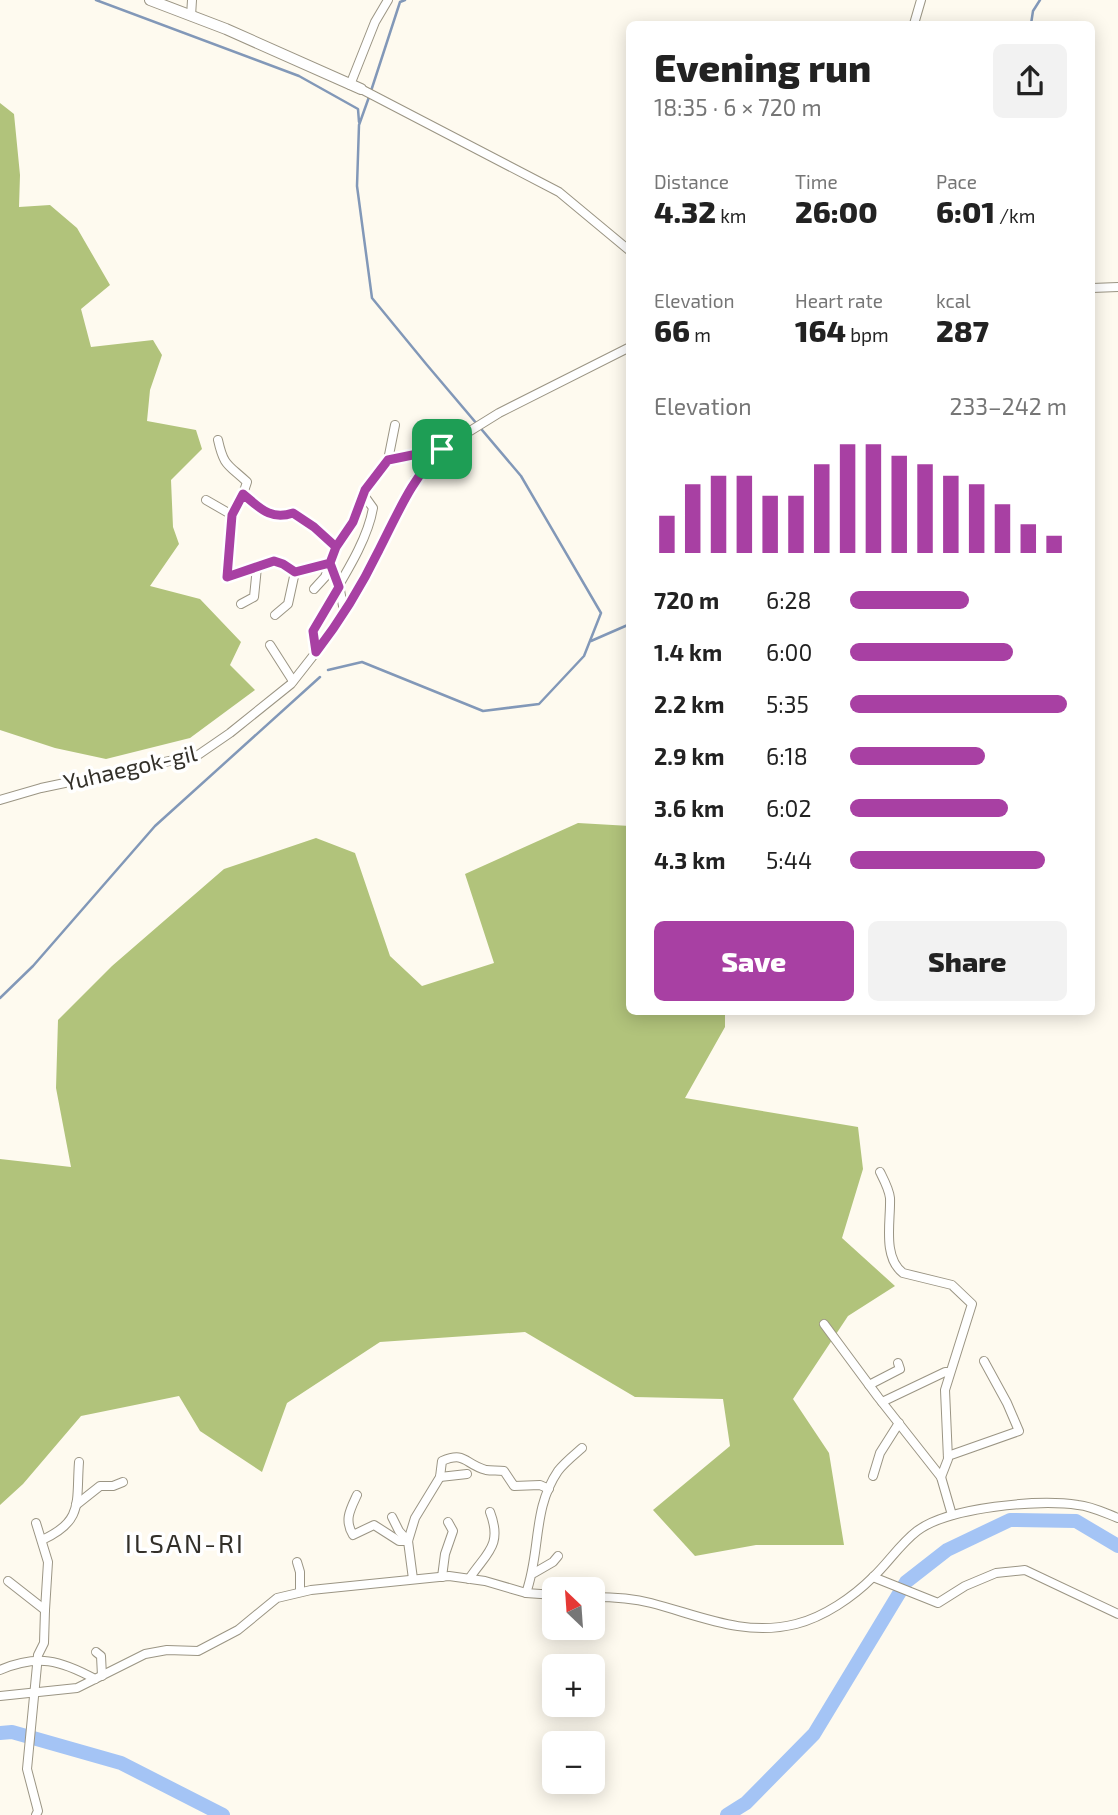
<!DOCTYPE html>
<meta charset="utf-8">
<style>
body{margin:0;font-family:"Exo 2",sans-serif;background:#f2f2f2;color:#222;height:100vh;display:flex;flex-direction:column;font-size:26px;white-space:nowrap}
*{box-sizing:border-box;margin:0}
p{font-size:23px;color:#767676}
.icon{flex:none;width:38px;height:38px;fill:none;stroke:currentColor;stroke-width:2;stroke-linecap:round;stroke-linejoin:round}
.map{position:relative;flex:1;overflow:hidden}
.sheet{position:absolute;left:626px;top:21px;width:469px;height:994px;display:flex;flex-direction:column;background:#fff;border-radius:10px;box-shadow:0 4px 18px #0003}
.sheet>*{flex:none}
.needle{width:46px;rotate:335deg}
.controls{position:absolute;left:542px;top:1577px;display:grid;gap:14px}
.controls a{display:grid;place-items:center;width:63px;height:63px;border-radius:10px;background:#fff;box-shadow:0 4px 18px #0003;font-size:35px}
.pin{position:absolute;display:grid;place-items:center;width:60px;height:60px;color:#fff;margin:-30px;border-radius:14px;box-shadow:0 4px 10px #0006}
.round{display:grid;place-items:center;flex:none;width:74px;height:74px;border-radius:10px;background:#f2f2f2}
.summary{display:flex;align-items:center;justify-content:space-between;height:119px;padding:0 28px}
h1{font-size:38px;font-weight:800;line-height:52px}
.figures{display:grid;grid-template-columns:repeat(3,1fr);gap:10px;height:119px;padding:7px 28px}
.figures div{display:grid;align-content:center}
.figures b{font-size:30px;font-weight:800}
.figures small{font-size:19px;font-weight:400}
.figures p{font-size:19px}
.chart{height:196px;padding:14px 28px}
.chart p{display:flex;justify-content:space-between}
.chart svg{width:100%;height:126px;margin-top:7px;stroke:#a840a3;stroke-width:6}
.cta{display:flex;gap:14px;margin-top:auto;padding:14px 28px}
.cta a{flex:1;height:80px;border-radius:10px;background:#a840a3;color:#fff;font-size:28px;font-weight:800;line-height:80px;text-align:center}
.cta a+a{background:#f2f2f2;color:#222}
ul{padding:0 28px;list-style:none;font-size:23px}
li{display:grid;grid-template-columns:112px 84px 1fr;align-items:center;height:52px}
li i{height:18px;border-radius:9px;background:#a840a3}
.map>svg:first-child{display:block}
</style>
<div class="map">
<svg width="1118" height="1815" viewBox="0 0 1118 1815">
<rect width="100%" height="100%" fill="#fefaef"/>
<g fill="#b1c37b">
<path d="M0 103 14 114 20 175 19 207 50 205 77 228 110 285 81 309 91 347 153 340 162 355 150 390 147 421 196 430 202 449 171 480 173 527 179 544 150 586 200 599 241 642 230 665 255 690 190 738 106 759 55 748 0 730Z"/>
<path d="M578 823 630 826V1012H725V1027L685 1098 858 1127 863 1169 842 1238 895 1286 848 1316 793 1399 829 1453 844 1545H756L695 1556 653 1510 730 1446 723 1399 635 1397 525 1332 380 1342 287 1403 262 1472 200 1431 179 1396 81 1416 23 1484 0 1505V1159L71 1167 56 1088 58 1020 112 966 224 869 316 838 355 853 390 956 422 986 494 963 465 874Z"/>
</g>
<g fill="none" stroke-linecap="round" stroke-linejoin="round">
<g stroke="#8298b8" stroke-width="2.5">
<path d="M96 0 299 76 358 109 359 122"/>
<path d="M1031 24 1033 11 1040 0"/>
<path d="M371 91 400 2 405 0"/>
<path d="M591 641 630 624"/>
<path d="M328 670 362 662 483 711 539 704 584 656 601 613 521 476 427 365 372 298 357 186 359 125 369 97"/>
<path d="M0 998 33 966 155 826 320 677"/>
</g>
<g stroke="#a4c4f5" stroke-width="14">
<path d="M0 1733 12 1732 121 1763 223 1815"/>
<path d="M727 1815 746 1803 814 1734 906 1582 947 1550 1010 1520 1076 1521 1118 1546"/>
</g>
<g stroke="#9b9584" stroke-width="10">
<g id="minor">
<path d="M191 16 192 0"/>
<path d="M914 24 921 0"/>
<path d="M350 85 375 22 388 0"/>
<path d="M361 89 559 192 630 251"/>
<path d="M1092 288 1118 287"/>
<path d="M218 440C224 467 228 464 247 482L243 494C259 507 270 521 293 513L314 527 336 547"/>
<path d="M388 460 395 425"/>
<path d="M243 494 232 515 227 577 257 567"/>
<path d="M206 500 232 515"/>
<path d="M314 589 325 577 330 563"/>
<path d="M241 604 254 597 257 567C276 561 279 560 295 572"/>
<path d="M344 611 338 580 330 563 336 547 353 522 365 490 388 460 441 449"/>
<path d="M275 615 288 604 295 572 330 563"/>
<path d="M270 645 293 681"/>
<path d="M316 652 313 631C331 594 366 549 373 508L363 494"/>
<path d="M0 800 41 788 198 755 230 733 291 684 331 633 378 552 415 479 441 449 499 413 630 347"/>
<path d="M880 1172C884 1180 889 1189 890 1198 891 1220 882 1257 903 1273L952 1285 972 1304 945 1390 948 1459 941 1477"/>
<path d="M824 1324 878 1397 941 1477 952 1515"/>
<path d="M869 1385 900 1369 898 1363"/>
<path d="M882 1402 945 1372H950"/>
<path d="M948 1456 1019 1431 1007 1403 984 1361"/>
<path d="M873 1476 880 1453 899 1423"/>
<path d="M440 1477 467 1474"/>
<path d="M357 1495C350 1510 344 1520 353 1535L374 1525 399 1541H408"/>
<path d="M76 1505 100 1486H113L123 1482"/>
<path d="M392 1517 399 1531 408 1541"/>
<path d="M36 1523 48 1562 45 1610"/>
<path d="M42 1540C84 1521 76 1502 79 1462"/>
<path d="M297 1562 300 1572V1592"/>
<path d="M534 1573 553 1562 558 1556"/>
<path d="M442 1577 445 1554 453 1531 448 1522"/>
<path d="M873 1577 938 1603 965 1586 996 1573 1025 1570 1118 1614"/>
<path d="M413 1579 408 1541 415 1518 440 1477 442 1461C466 1451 464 1464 486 1470 492 1471 498 1470 504 1471L514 1486 540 1485 549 1489"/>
<path d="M469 1579C486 1553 503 1546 490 1512"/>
<path d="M8 1581 45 1610 44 1643 38 1655 27 1769 38 1811 36 1815"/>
<path d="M526 1593C541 1552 532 1509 558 1471 564 1463 574 1455 582 1448"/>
<path d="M593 1597C613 1597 632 1598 651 1603 701 1616 744 1637 796 1624 824 1617 853 1597 873 1577 888 1563 900 1544 917 1531 949 1507 1039 1499 1078 1505 1091 1506 1105 1513 1118 1518"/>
<path d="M96 1652 101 1656 102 1676"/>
<path d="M0 1670C38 1654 60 1660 95 1679"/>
<path d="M0 1696 77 1688 145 1654 167 1650 198 1651 238 1630 277 1598 311 1590 449 1576 485 1581 526 1593 555 1595"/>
</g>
</g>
<g stroke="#9b9584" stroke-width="12">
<path id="tertiary" d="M150 0 226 29 361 89"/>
</g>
<use href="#minor" stroke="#fff" stroke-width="8"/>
<use href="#tertiary" stroke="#fff" stroke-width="10"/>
</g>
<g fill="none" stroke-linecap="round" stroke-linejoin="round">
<g stroke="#fff" stroke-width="14">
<path id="route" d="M442 449 388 460 365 490 353 522 336 547 330 563 295 572 283 564 274 561 227 577 232 515 243 494C259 507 270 521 293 513L314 527 336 547 330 563 339 587 313 631 316 652C340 621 362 585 379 550 398 513 412 478 442 449"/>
</g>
<use href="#route" stroke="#a840a3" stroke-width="9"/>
</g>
<g text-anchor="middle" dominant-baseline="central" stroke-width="7" stroke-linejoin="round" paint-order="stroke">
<g font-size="23" fill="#333029" stroke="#fff">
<text transform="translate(130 767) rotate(-13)">Yuhaegok-gil</text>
</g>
<g font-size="26" letter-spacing="2" fill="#333029" stroke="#fff">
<text x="185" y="1542">ILSAN-RI</text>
</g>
</g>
</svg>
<div class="controls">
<a><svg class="needle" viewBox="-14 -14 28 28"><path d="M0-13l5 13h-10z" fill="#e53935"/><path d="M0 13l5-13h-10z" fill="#767676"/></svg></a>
<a>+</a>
<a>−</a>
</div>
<div class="pin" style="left:442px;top:449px;background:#1e9e55"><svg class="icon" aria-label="arrive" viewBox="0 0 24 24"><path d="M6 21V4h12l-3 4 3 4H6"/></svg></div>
<section class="sheet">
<div class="summary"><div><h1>Evening run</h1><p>18:35 · 6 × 720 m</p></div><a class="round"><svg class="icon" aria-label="share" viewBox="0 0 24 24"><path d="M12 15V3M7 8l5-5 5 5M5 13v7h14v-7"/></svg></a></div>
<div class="figures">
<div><p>Distance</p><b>4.32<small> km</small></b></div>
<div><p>Time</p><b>26:00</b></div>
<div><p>Pace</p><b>6:01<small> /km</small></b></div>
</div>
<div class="figures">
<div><p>Elevation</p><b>66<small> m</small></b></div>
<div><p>Heart rate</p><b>164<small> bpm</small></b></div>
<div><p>kcal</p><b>287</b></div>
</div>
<div class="chart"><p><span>Elevation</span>233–242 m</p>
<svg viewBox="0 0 160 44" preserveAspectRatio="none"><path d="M5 44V31M15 44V20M25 44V17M35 44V17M45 44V24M55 44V24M65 44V13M75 44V6M85 44V6M95 44V10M105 44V13M115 44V17M125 44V20M135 44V27M145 44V34M155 44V38"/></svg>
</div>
<ul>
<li><b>720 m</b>6:28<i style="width:55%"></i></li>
<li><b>1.4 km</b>6:00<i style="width:75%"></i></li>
<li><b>2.2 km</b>5:35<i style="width:100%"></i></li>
<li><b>2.9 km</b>6:18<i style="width:62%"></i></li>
<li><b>3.6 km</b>6:02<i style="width:73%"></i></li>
<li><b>4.3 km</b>5:44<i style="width:90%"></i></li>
</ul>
<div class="cta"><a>Save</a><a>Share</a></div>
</section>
</div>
